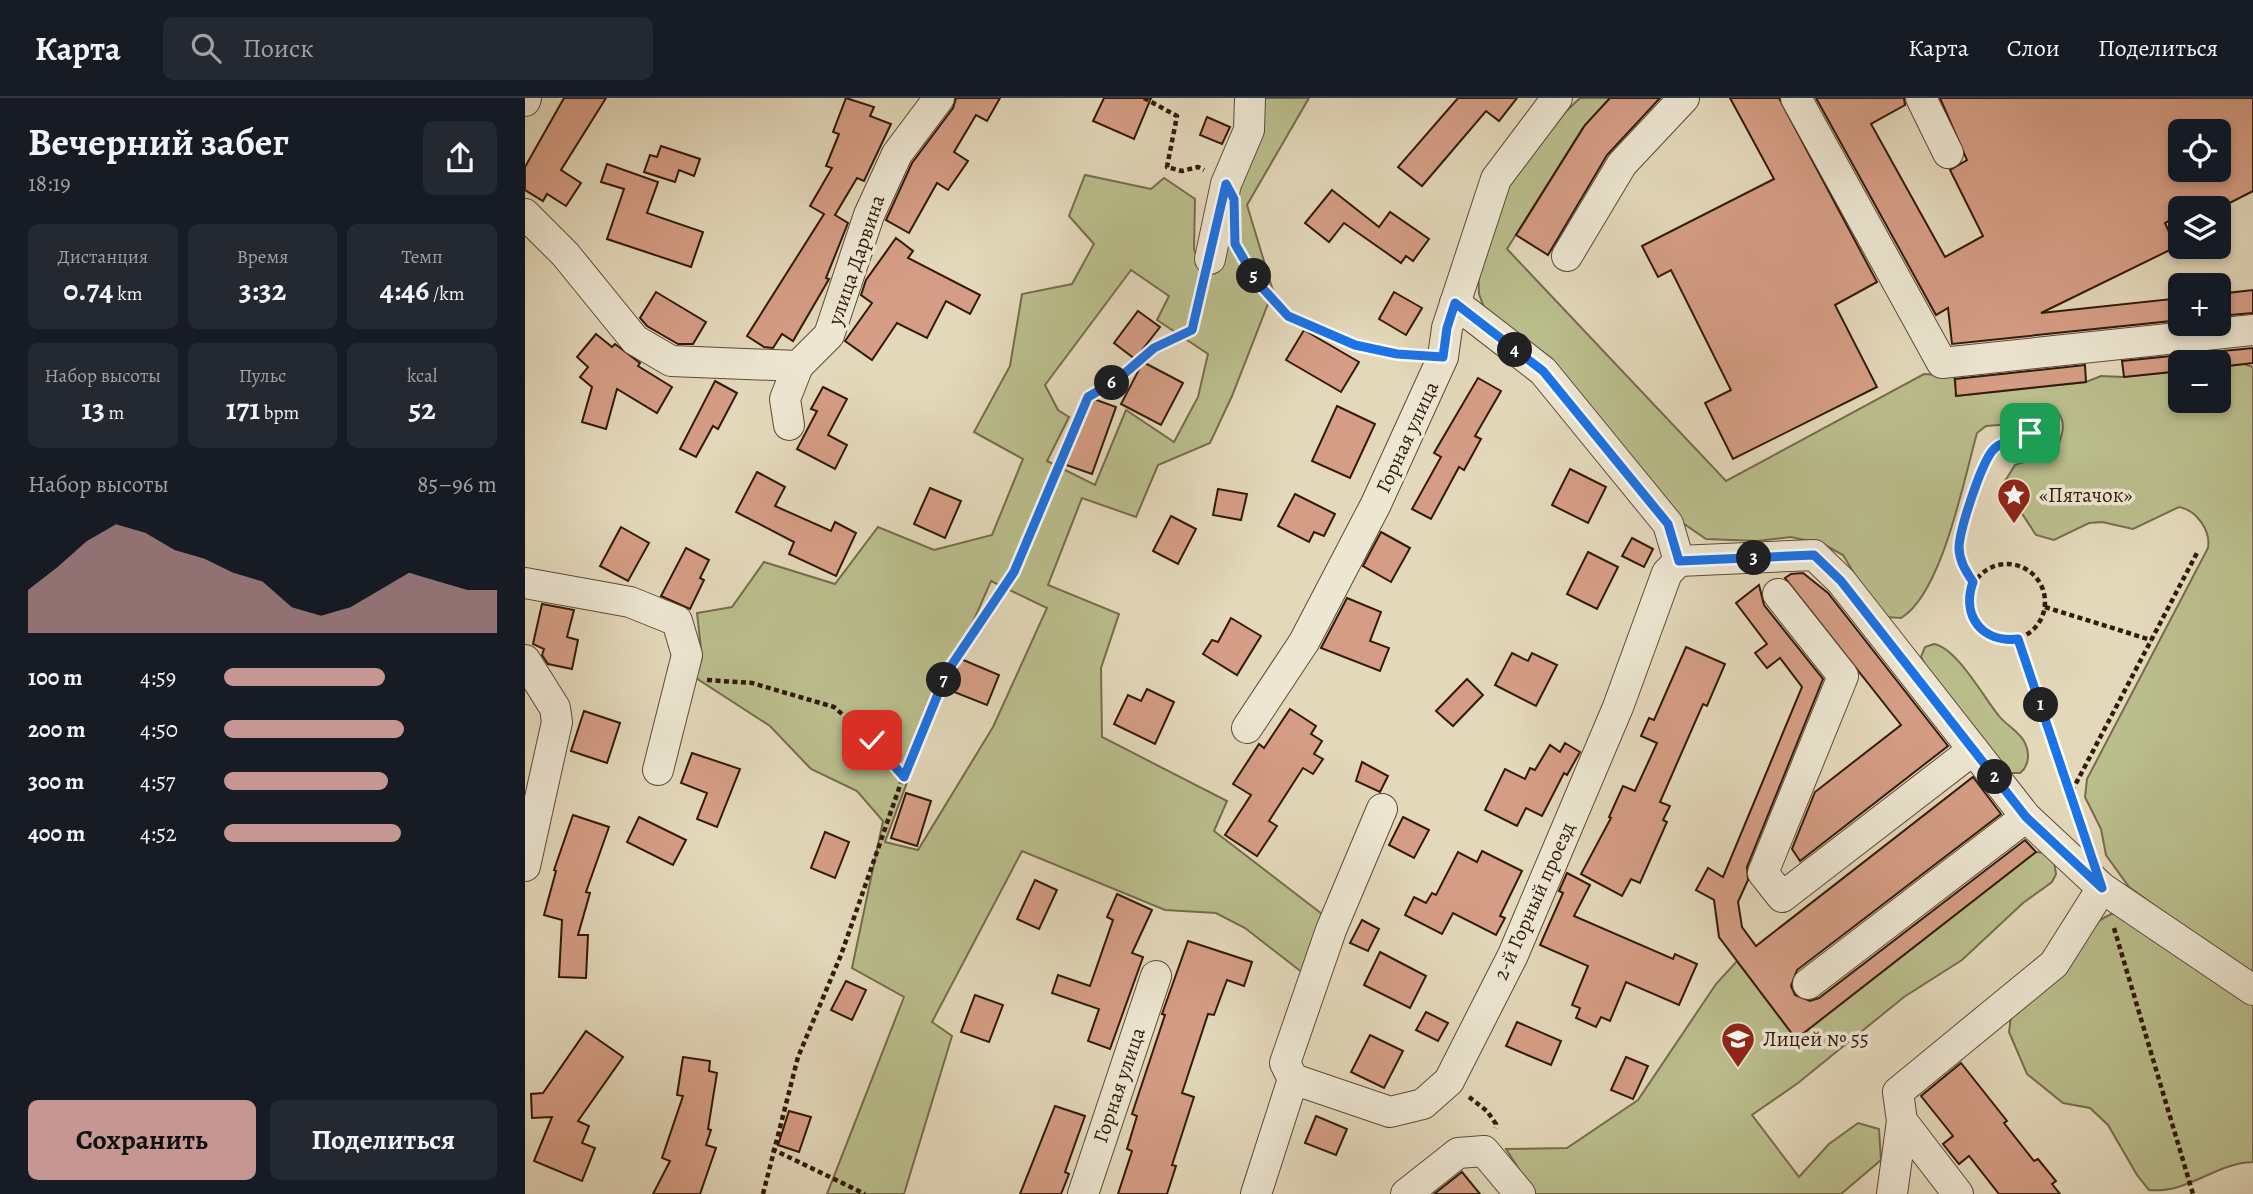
<!DOCTYPE html>
<html lang="ru">
<meta charset="utf-8">
<style>
body{margin:0;font-family:Alegreya,serif;background:#242831;color:#f1f3f6;height:100vh;display:flex;flex-direction:column;font-size:26px;white-space:nowrap}
*{box-sizing:border-box;margin:0}
p{font-size:23px;color:#9ea1a6}
.icon{flex:none;width:38px;height:38px;fill:none;stroke:currentColor;stroke-width:2;stroke-linecap:round;stroke-linejoin:round}
.map{position:relative;flex:1;overflow:hidden}
.drawer{display:flex;flex-direction:column;background:#171b24;width:525px}
.drawer>*{flex:none}
.buttons{position:absolute;left:1643px;top:21px;display:grid;gap:14px}
.buttons a{display:grid;place-items:center;width:63px;height:63px;border-radius:10px;background:#171b24;box-shadow:0 4px 10px #0003;font-size:35px}
.pin{position:absolute;display:grid;place-items:center;width:60px;height:60px;color:#fff;margin:-30px;border-radius:14px;box-shadow:0 4px 10px #0006}
.km{position:absolute;width:35px;height:35px;margin:-18px;border-radius:50%;background:#222;color:#fff;font-size:19px;line-height:35px;text-align:center}
.round{display:grid;place-items:center;flex:none;width:74px;height:74px;border-radius:10px;background:#242831}
.overview{display:flex;align-items:center;justify-content:space-between;height:119px;padding:0 28px}
h1{font-size:38px;font-weight:700;line-height:52px}
.figures{display:grid;grid-template-columns:repeat(3,1fr);gap:10px;height:119px;padding:7px 28px}
.figures div{display:grid;align-content:center;border-radius:10px;background:#242831;text-align:center}
.figures b{font-size:30px;font-weight:700}
.figures small{font-size:19px;font-weight:400}
.figures p{font-size:19px}
.chart{height:196px;padding:14px 28px}
.chart p{display:flex;justify-content:space-between}
.chart svg{width:100%;height:126px;margin-top:7px;fill:#c59692;opacity:.7}
.action{display:flex;gap:14px;margin-top:auto;padding:14px 28px}
.action a{flex:1;height:80px;border-radius:10px;background:#c59692;color:#111;font-size:28px;font-weight:700;line-height:80px;text-align:center}
.action a+a{background:#242831;color:#f1f3f6}
ul{padding:0 28px;list-style:none;font-size:23px}
li{display:grid;grid-template-columns:112px 84px 1fr;align-items:center;height:52px}
li i{height:18px;border-radius:9px;background:#c59692}
header{display:flex;align-items:center;gap:42px;box-sizing:border-box;height:98px;padding:0 35px;background:#171b24;border-bottom:2px solid #363941}
header strong{font-size:33px}
nav{display:flex;gap:38px;margin-inline-start:auto;font-size:24px}
.search{width:490px;height:63px;background:#242831;display:flex;align-items:center;gap:18px;box-sizing:border-box;padding:0 24px;border-radius:10px;color:#9ea1a6;font-size:26px}
main{display:flex;flex:1;min-height:0}
.map>svg:first-child{display:block}
</style>
<header>
<strong>Карта</strong>
<div class="search"><svg class="icon" aria-label="search" viewBox="0 0 24 24"><circle cx="10" cy="10" r="6"/><path d="M15 15l6 6"/></svg>Поиск</div>
<nav><a>Карта</a><a>Слои</a><a>Поделиться</a></nav>
</header>
<main>
<section class="drawer">
<div class="overview"><div><h1>Вечерний забег</h1><p>18:19</p></div><a class="round"><svg class="icon" aria-label="share" viewBox="0 0 24 24"><path d="M12 15V3M7 8l5-5 5 5M5 13v7h14v-7"/></svg></a></div>
<div class="figures">
<div><p>Дистанция</p><b>0.74<small> km</small></b></div>
<div><p>Время</p><b>3:32</b></div>
<div><p>Темп</p><b>4:46<small> /km</small></b></div>
</div>
<div class="figures">
<div><p>Набор высоты</p><b>13<small> m</small></b></div>
<div><p>Пульс</p><b>171<small> bpm</small></b></div>
<div><p>kcal</p><b>52</b></div>
</div>
<div class="chart"><p><span>Набор высоты</span>85–96 m</p>
<svg viewBox="0 0 160 44" preserveAspectRatio="none"><path d="M0 44V29L10 21L20 12L30 6L40 9L50 15L60 18L70 23L80 26L90 35L100 38L110 35L120 29L130 23L140 26L150 29L160 29V44z"/></svg>
</div>
<ul>
<li><b>100 m</b>4:59<i style="width:59%"></i></li>
<li><b>200 m</b>4:50<i style="width:66%"></i></li>
<li><b>300 m</b>4:57<i style="width:60%"></i></li>
<li><b>400 m</b>4:52<i style="width:65%"></i></li>
</ul>
<div class="action"><a>Сохранить</a><a>Поделиться</a></div>
</section>
<div class="map">
<svg width="1728" height="1096" viewBox="0 0 1728 1096">
<rect width="100%" height="100%" fill="#e3d8ba"/>
<filter id="stains"><feTurbulence type="fractalNoise" baseFrequency=".00286" numOctaves="4"/><feColorMatrix values="0 0 0 0 .2 0 0 0 0 .09 0 0 0 0 .02 0 0 0 .5 -.17"/></filter>
<radialGradient id="worn" r=".72"><stop offset=".6" stop-color="#630" stop-opacity="0"/><stop offset="1" stop-color="#630" stop-opacity=".3"/></radialGradient>
<g fill="#babd8c" stroke="#766c4b" stroke-width="2" fill-rule="evenodd">
<path d="M736 0H784L722 107 748 193 707 298 685 345 633 367 611 419 557 400 523 487 594 516 576 570 577 639 702 703 689 733 801 819 778 875 720 830 691 815 640 812 497 753 407 924 427 938 379 1096H302L379 899 327 870 358 723 332 693 286 671 245 628 171 580 177 559 172 515 207 509 239 464 310 486 353 429 409 452 467 437 498 361 449 334 485 268 497 196 547 186 569 146 544 118 560 77 626 91 639 80 670 101 669 151 679 178 694 173 698 125ZM606 172 644 198 632 222 683 256 673 299 649 344 601 312 570 387 522 363 544 319 533 312 520 287ZM466 483 522 510 468 629 393 752 360 744 408 614Z"/>
<path d="M1055 0H1085L1057 31 982 151 1201 383 1399 276 1429 278 1432 298 1561 284 1576 278 1599 279 1655 273 1656 303H1694V269L1719 266 1728 269V879L1604 789 1581 757 1576 731 1560 699 1562 681 1683 450C1686 432 1671 412 1654 409L1608 431 1577 424 1564 425 1529 442 1511 437 1481 391 1480 383 1490 367C1511 359 1532 364 1537 335 1539 327 1538 321 1533 314L1520 308 1487 326 1461 328 1452 335C1439 381 1417 496 1376 520L1360 519 1341 495 1318 457 1298 446 1266 439 1232 443 1181 441 1149 419 963 220 954 196 953 168 982 89 1014 39Z"/>
<path d="M1409 546C1432 550 1459 600 1474 618 1481 627 1495 634 1500 645 1505 655 1504 668 1495 675H1485L1407 579 1396 559 1400 549Z"/>
<path d="M1511 754 1520 755 1529 763 1531 776 1527 784 1498 805 1437 862 1379 899 1273 985 1227 1017 1274 1079 1304 1046 1333 1025 1354 1031 1356 1062 1316 1096H1010L981 1051 1042 1050 1113 1002 1191 886 1212 863 1271 941Z"/>
<path d="M1589 815 1728 904V1064C1690 1065 1663 1096 1624 1092L1612 1077 1583 1027 1565 1010 1538 1005 1502 976 1484 934 1486 918C1512 889 1553 828 1589 815Z"/>
</g>
<g fill="#d59d85" stroke="#321a0a" stroke-width="2" fill-rule="evenodd">
<path d="M39 0H81L36 72 56 85 41 108 22 96 18 103 0 92V69Z"/>
<path d="M321 0 349 9 345 18 366 26 339 83 332 80 310 117 323 125 301 180 304 181 268 243 257 236 248 250 239 249 222 238 299 116 285 108 307 70 301 68 314 36 308 34Z"/>
<path d="M431 0H475L462 23 451 17 429 54 443 63 423 92 412 85 384 135 361 122 387 65 428 10Z"/>
<path d="M579 0H626L609 41 568 23Z"/>
<path d="M933 0H992L974 23 961 13 897 88 873 69Z"/>
<path d="M1085 0H1135L1082 57 1023 157 991 137 1060 27Z"/>
<path d="M1205 0H1254L1352 184 1310 207 1352 289 1208 361 1180 305 1206 292 1146 172 1133 179 1117 148 1249 81Z"/>
<path d="M1291 0H1379L1380 7 1346 26 1420 159 1458 138 1425 72 1442 62 1415 0H1728V93L1697 109 1692 99 1670 110H1656V117L1640 125 1651 149 1516 215 1656 200V222L1427 246 1423 210 1411 217ZM1656 33H1694V72H1656Z"/>
<path d="M682 19 705 29 697 46 675 37Z"/>
<path d="M136 48 175 61 169 78 154 72 150 84 119 74 125 57 132 59Z"/>
<path d="M82 66 133 84 122 115 178 134 166 169 82 141 99 91 76 84Z"/>
<path d="M807 92 854 129 865 114 904 141 888 163 881 158 876 165 819 125 804 144 780 125Z"/>
<path d="M371 140 388 153 383 160 455 197 445 216 421 203 402 240 372 225 347 262 320 243 347 205 336 197 341 182Z"/>
<path d="M1728 192V215L1694 218V196Z"/>
<path d="M131 194 181 224 168 246H153L122 228 115 220Z"/>
<path d="M869 194 897 210 881 237 854 221Z"/>
<path d="M613 213 635 229 610 261 589 245Z"/>
<path d="M779 232 834 264 816 294 761 262Z"/>
<path d="M71 236 87 249 90 246 115 265 113 268 147 289 132 315 92 291 81 331 57 324 67 289 55 279 63 269 52 259Z"/>
<path d="M1728 250V265L1694 269V264H1657V257Z"/>
<path d="M1656 257V273L1599 279 1597 263Z"/>
<path d="M618 264 658 285 636 327 596 306Z"/>
<path d="M1560 267 1561 284 1431 298 1430 281Z"/>
<path d="M953 280 976 293 950 338 956 341 939 372 934 369 906 421 887 411 916 359 909 355Z"/>
<path d="M190 283 212 295 193 331 188 328 171 359 155 351Z"/>
<path d="M298 289 322 301 303 337 322 347 310 371 272 351 292 313 286 311Z"/>
<path d="M566 300 591 309 567 376 541 367Z"/>
<path d="M812 308 850 326 825 380 787 363Z"/>
<path d="M1045 371 1081 389 1063 425 1027 407Z"/>
<path d="M232 374 260 389 250 408 306 433 310 424 331 435 311 478 264 456 269 444 211 414Z"/>
<path d="M405 390 436 403 420 440 389 426Z"/>
<path d="M693 391 722 396 716 422 688 417Z"/>
<path d="M770 396 810 416 799 438 789 434 784 444 753 428Z"/>
<path d="M646 418 671 431 653 466 628 453Z"/>
<path d="M96 429 124 445 103 483 75 468Z"/>
<path d="M856 434 885 450 866 484 838 468Z"/>
<path d="M1107 440 1128 451 1119 469 1097 458Z"/>
<path d="M161 450 184 462 175 480 179 482 165 511 136 498Z"/>
<path d="M1063 454 1093 469 1072 511 1042 496Z"/>
<path d="M1278 475 1303 495 1423 648 1275 763 1267 751 1290 694 1376 627 1260 480 1266 476Z"/>
<path d="M1234 487 1239 507 1298 581 1222 769 1223 782 1213 804 1217 829 1231 848 1448 679 1476 716 1272 872 1266 888 1270 897 1285 903 1294 900 1500 742 1511 754 1271 941 1194 839 1189 802 1171 792 1183 770 1198 779 1277 589 1255 560 1242 570 1230 555 1242 546 1211 505Z"/>
<path d="M822 500 856 514 845 543 864 550 855 573 796 550Z"/>
<path d="M17 506 49 512 42 539 53 542 47 571 23 566 17 557 19 551 8 546Z"/>
<path d="M706 520 736 538 712 577 678 556 687 542 693 544Z"/>
<path d="M1161 549 1200 566 1182 608 1178 606 1135 704 1145 708 1138 722 1142 724 1115 785 1106 781 1097 798 1056 776 1086 720 1084 719 1098 688 1110 693 1132 645 1116 638 1124 620 1129 622Z"/>
<path d="M987 555 1003 563 1007 555 1032 567 1011 608 970 587Z"/>
<path d="M436 561 474 577 462 607 424 592Z"/>
<path d="M942 581 958 597 928 628 911 613Z"/>
<path d="M622 591 649 604 630 646 589 626 603 597 616 603Z"/>
<path d="M765 611 791 628 786 636 797 643 789 656 798 661 788 676 778 670 744 723 752 728 732 758 700 737 726 697 708 686 734 646 739 650Z"/>
<path d="M59 613 95 625 82 665 46 653Z"/>
<path d="M1040 645 1055 654 1042 677 1039 675 1017 718 1001 710 992 728 960 712 980 671 1000 681 1005 670 1010 672 1025 647 1035 654Z"/>
<path d="M167 655 215 671 192 729 172 721 182 695 156 685Z"/>
<path d="M837 664 863 678 855 694 831 683Z"/>
<path d="M381 695 406 703 392 748 366 740Z"/>
<path d="M48 717 84 729 61 794 65 795 53 837H63L61 880 34 879 37 822 19 817 31 773 29 772Z"/>
<path d="M114 719 161 742 148 767 102 744Z"/>
<path d="M878 719 904 732 889 760 864 747Z"/>
<path d="M300 734 324 744 310 780 286 770Z"/>
<path d="M957 753 997 773 975 818 980 820 971 837 928 815 917 836 880 817 889 799 901 805 907 795 911 797 933 754 952 764Z"/>
<path d="M1042 775 1065 787 1049 818 1148 861 1150 856 1172 866 1154 907 1101 884 1085 923 1076 919 1071 929 1051 920 1055 910 1047 907 1063 868 1015 847 1038 795 1034 793Z"/>
<path d="M510 782 532 792 514 831 492 821Z"/>
<path d="M592 796 627 812 607 855 618 859 585 951 563 943 574 911 527 895 533 877 565 888 588 822 582 819Z"/>
<path d="M837 822 854 831 843 853 825 845Z"/>
<path d="M663 843 727 864 719 888 702 882 689 917 683 916 657 995 669 999 647 1067 651 1068 642 1096H593L607 1053 602 1051 612 1018 607 1016 640 917 637 916Z"/>
<path d="M855 854 901 878 885 910 839 887Z"/>
<path d="M321 883 341 892 327 922 306 912Z"/>
<path d="M450 897 478 907 464 944 436 934Z"/>
<path d="M901 914 923 925 913 943 891 932Z"/>
<path d="M992 924 1036 943 1026 967 981 948Z"/>
<path d="M61 933 98 959 53 1023 64 1028 57 1045 70 1050 57 1083 9 1063 27 1019 7 1020 6 996 18 995Z"/>
<path d="M845 937 878 953 859 990 826 974Z"/>
<path d="M158 959 185 963 184 973 192 975 183 1031 186 1032 181 1047 191 1050 175 1096H128L145 1063 137 1060 158 998 152 997Z"/>
<path d="M1101 959 1123 968 1108 1001 1086 992Z"/>
<path d="M1436 965 1482 1023 1479 1025 1509 1063 1513 1061 1531 1083 1527 1086 1535 1096H1474L1444 1058 1434 1066 1418 1046 1428 1038 1396 998Z"/>
<path d="M530 1008 560 1018 540 1074 544 1076 536 1096H495Z"/>
<path d="M264 1013 286 1019 274 1054 253 1047Z"/>
<path d="M791 1018 822 1031 811 1057 780 1045Z"/>
<path d="M937 1074 955 1096H909Z"/>
</g>
<g fill="none" stroke-linecap="round" stroke-linejoin="round">
<g stroke="#5e4a36" stroke-width="32">
<g id="minor">
<path d="M1271 0 1417 265 1728 232"/>
<path d="M1396 0 1423 55"/>
<path d="M0 3 1 0"/>
<path d="M0 116 40 156 110 242 146 263 273 268"/>
<path d="M1042 158 1097 66 1159 0"/>
<path d="M685 161 701 86 724 32 725 0"/>
<path d="M930 205 1018 273 1143 426 1154 463"/>
<path d="M264 327 260 301 273 268 304 237 344 117 372 56 414 0"/>
<path d="M1154 463 1289 457 1316 483 1501 719 1577 790 1728 892"/>
<path d="M0 485 105 504 152 523 162 557 133 672"/>
<path d="M1253 496 1318 578 1238 775 1257 799 1448 652"/>
<path d="M0 562 30 610 32 624 0 768"/>
<path d="M722 630 779 544 851 406 918 259 922 230 971 81 1032 0"/>
<path d="M1283 886 1501 719"/>
<path d="M768 981 865 1014 898 1006 924 983 988 857 1093 609 1142 475 1154 463"/>
<path d="M558 1096 631 878"/>
<path d="M731 1096 768 981 760 965 806 832 857 711"/>
<path d="M881 1096 933 1055 959 1053 995 1096"/>
<path d="M1367 1096 1377 1023"/>
<path d="M1433 1096 1377 1023 1373 994 1529 866 1577 790"/>
</g>
</g>
<g stroke="#321a0a" stroke-width="4.5" stroke-dasharray="5 3.5" stroke-linecap="butt">
<path d="M619 0 652 18 642 69 657 73 673 69 679 72"/>
<path d="M714 153C727 175 742 203 764 218 795 239 855 255 893 258"/>
<circle cx="1482" cy="504" r="38"/>
<path d="M1448 484 1436 464 1434 449 1463 358C1478 334 1500 350 1517 316"/>
<path d="M1520 509 1626 542"/>
<path d="M1493 541 1561 738"/>
<path d="M182 582 227 585 309 609 347 642 378 679"/>
<path d="M1547 693 1673 453"/>
<path d="M1589 830 1668 1096"/>
<path d="M944 999 962 1013 971 1026 970 1030"/>
<path d="M247 1051 340 1096"/>
<path d="M238 1096 273 959 316 857 378 679 422 574 489 474 563 299 592 282 629 250 667 232 679 185"/>
</g>
<use href="#minor" stroke="#ede6d2" stroke-width="30"/>
</g>
<g fill="none" stroke-linecap="round" stroke-linejoin="round">
<g stroke="#fff" stroke-width="14">
<path id="route" d="M347 642 379 679 422 574 489 474 563 299 592 282 629 250 667 232 701 86 709 101 710 146 732 184 763 218 830 247 872 256 918 259 922 230 930 205 1018 273 1143 426 1154 463 1289 457 1316 483 1501 719 1577 790 1493 541C1457 545 1436 518 1448 484 1441 473 1434 463 1434 449 1435 431 1457 361 1470 350 1480 341 1494 342 1505 335"/>
</g>
<use href="#route" stroke="#1a73e8" stroke-width="9"/>
</g>
<defs>
<g id="sight-pin" transform="scale(1.75)"><path d="M0 17L-7.5 6A9.5 9.5 0 1 1 7.5 6Z" fill="#8f2418" stroke="#ede6d2"/><path d="M0-6L1.8-2.2L6-1.7L2.9 1.2L3.7 5.4L0 3.3L-3.7 5.4L-2.9 1.2L-6-1.7L-1.8-2.2Z" fill="#fff"/></g>
<g id="school-pin" transform="scale(1.75)"><path d="M0 17L-7.5 6A9.5 9.5 0 1 1 7.5 6Z" fill="#8f2418" stroke="#ede6d2"/><path d="M0-5L7-2L0 1L-7-2ZM-4 1L0 2.5L4 1V4Q0 6-4 4Z" fill="#fff"/></g>
</defs>
<g fill-rule="evenodd">
<use href="#sight-pin" x="1489" y="397"/>
<use href="#school-pin" x="1213" y="941"/>
</g>
<g text-anchor="middle" dominant-baseline="central" stroke-width="7" stroke-linejoin="round" paint-order="stroke">
<g font-size="21" fill="#321a0a" stroke="#ede6d2">
<text transform="translate(331 162) rotate(-71)">улица Дарвина</text>
<text transform="translate(882 339) rotate(-65)">Горная улица</text>
<text transform="translate(1009 803) rotate(-66)">2-й Горный проезд</text>
<text transform="translate(594 987) rotate(-71)">Горная улица</text>
</g>
<g font-size="21" fill="#321a0a" stroke="#ede6d2" text-anchor="start">
<text x="1514" y="397">«Пятачок»</text>
<text x="1238" y="941">Лицей № 55</text>
</g>
</g>
<rect width="100%" height="100%" filter="url(#stains)"/>
<rect width="100%" height="100%" fill="url(#worn)"/>
</svg>
<div class="buttons">
<a><svg class="icon" aria-label="locate" viewBox="0 0 24 24"><circle cx="12" cy="12" r="6"/><path d="M12 2v4M12 18v4M2 12h4M18 12h4"/></svg></a>
<a><svg class="icon" aria-label="layers" viewBox="0 0 24 24"><path d="M12 4l9 5-9 5-9-5zM3 14l9 5 9-5"/></svg></a>
<a>+</a>
<a>−</a>
</div>
<div class="pin" style="left:1505px;top:335px;background:#1e9e55"><svg class="icon" aria-label="arrive" viewBox="0 0 24 24"><path d="M6 21V4h12l-3 4 3 4H6"/></svg></div>
<div class="pin" style="left:347px;top:642px;background:#d93025"><svg class="icon" aria-label="check" viewBox="0 0 24 24"><path d="M5 12l5 5 9-10"/></svg></div>
<b class="km" style="left:1516px;top:607px">1</b>
<b class="km" style="left:1470px;top:679px">2</b>
<b class="km" style="left:1229px;top:460px">3</b>
<b class="km" style="left:990px;top:252px">4</b>
<b class="km" style="left:729px;top:178px">5</b>
<b class="km" style="left:587px;top:285px">6</b>
<b class="km" style="left:419px;top:582px">7</b>
</div>
</main>
